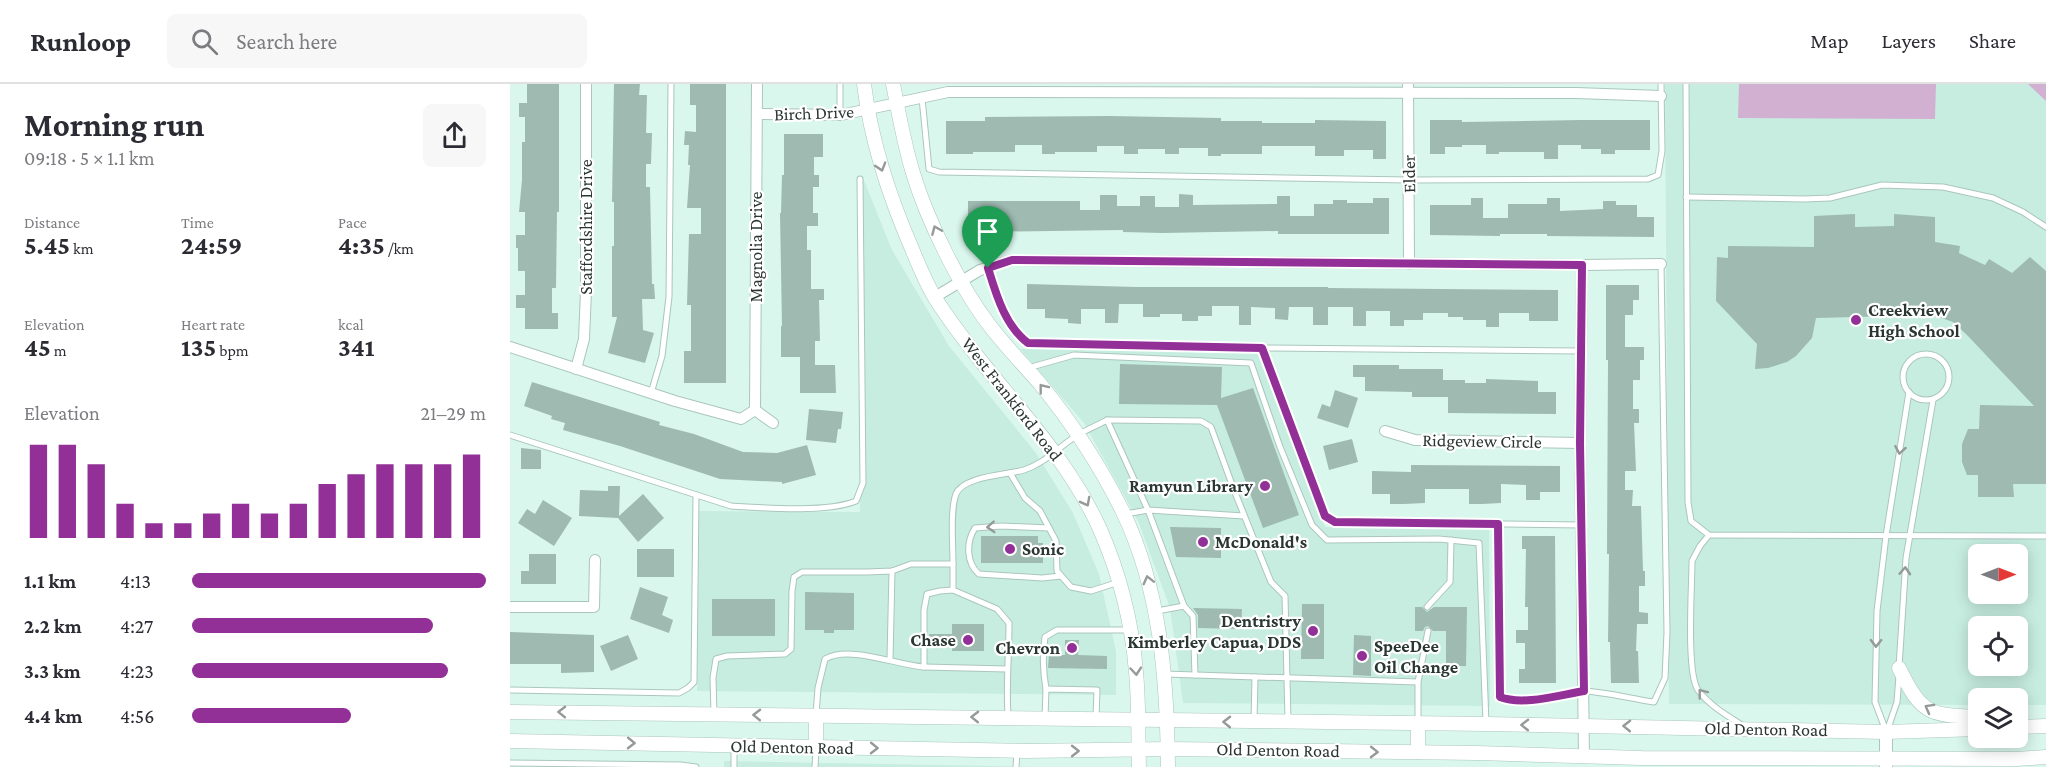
<!DOCTYPE html>
<meta charset="utf-8">
<style>
body{margin:0;font-family:"Crimson Pro",serif;background:#f7f7f7;color:#2b2b33;height:100vh;display:flex;flex-direction:column;font-size:22px;white-space:nowrap}
*{box-sizing:border-box;margin:0}
p{font-size:20px;color:#7c7c81}
.icon{flex:none;width:33px;height:33px;fill:none;stroke:currentColor;stroke-width:2;stroke-linecap:round;stroke-linejoin:round}
.map{position:relative;flex:1;overflow:hidden}
.sheet{display:flex;flex-direction:column;background:#fff;width:510px}
.sheet>*{flex:none}
.needle{width:39px;rotate:90deg}
.tools{position:absolute;left:1458px;top:460px;display:grid;gap:12px}
.tools a{display:grid;place-items:center;width:60px;height:60px;border-radius:9px;background:#fff;box-shadow:0 3px 15px #0003;font-size:30px}
.pin{position:absolute;display:grid;place-items:center;width:51px;height:51px;color:#fff;margin:-62px -26px;border-radius:50% 50% 50% 0;rotate:-45deg;box-shadow:0 0 6px #0007}
.pin .icon{rotate:45deg}
.round{display:grid;place-items:center;flex:none;width:63px;height:63px;border-radius:9px;background:#f7f7f7}
.head{display:flex;align-items:center;justify-content:space-between;height:102px;padding:0 24px}
h1{font-size:33px;font-weight:700;line-height:45px}
.metrics{display:grid;grid-template-columns:repeat(3,1fr);gap:9px;height:102px;padding:6px 24px}
.metrics div{display:grid;align-content:center}
.metrics b{font-size:26px;font-weight:700}
.metrics small{font-size:16px;font-weight:400}
.metrics p{font-size:16px}
.chart{height:168px;padding:12px 24px}
.chart p{display:flex;justify-content:space-between}
.chart svg{width:100%;height:108px;margin-top:6px;stroke:#923098;stroke-width:6}
ul{padding:0 24px;list-style:none;font-size:20px}
li{display:grid;grid-template-columns:96px 72px 1fr;align-items:center;height:45px}
li i{height:15px;border-radius:8px;background:#923098}
header{display:flex;align-items:center;gap:36px;box-sizing:border-box;height:84px;padding:0 30px;background:#fff;border-bottom:2px solid #e1e1e2}
header strong{font-size:28px}
nav{display:flex;gap:33px;margin-inline-start:auto;font-size:21px}
.search{width:420px;height:54px;background:#f7f7f7;display:flex;align-items:center;gap:15px;box-sizing:border-box;padding:0 21px;border-radius:9px;color:#7c7c81;font-size:22px}
main{display:flex;flex:1;min-height:0}
.map>svg:first-child{display:block}
</style>
<header>
<strong>Runloop</strong>
<div class="search"><svg class="icon" aria-label="search" viewBox="0 0 24 24"><circle cx="10" cy="10" r="6"/><path d="M15 15l6 6"/></svg>Search here</div>
<nav><a>Map</a><a>Layers</a><a>Share</a></nav>
</header>
<main>
<section class="sheet">
<div class="head"><div><h1>Morning run</h1><p>09:18 · 5 × 1.1 km</p></div><a class="round"><svg class="icon" aria-label="share" viewBox="0 0 24 24"><path d="M12 15V3M7 8l5-5 5 5M5 13v7h14v-7"/></svg></a></div>
<div class="metrics">
<div><p>Distance</p><b>5.45<small> km</small></b></div>
<div><p>Time</p><b>24:59</b></div>
<div><p>Pace</p><b>4:35<small> /km</small></b></div>
</div>
<div class="metrics">
<div><p>Elevation</p><b>45<small> m</small></b></div>
<div><p>Heart rate</p><b>135<small> bpm</small></b></div>
<div><p>kcal</p><b>341</b></div>
</div>
<div class="chart"><p><span>Elevation</span>21–29 m</p>
<svg viewBox="0 0 160 44" preserveAspectRatio="none"><path d="M5 44V6M15 44V6M25 44V14M35 44V30M45 44V38M55 44V38M65 44V34M75 44V30M85 44V34M95 44V30M105 44V22M115 44V18M125 44V14M135 44V14M145 44V14M155 44V10"/></svg>
</div>
<ul>
<li><b>1.1 km</b>4:13<i style="width:100%"></i></li>
<li><b>2.2 km</b>4:27<i style="width:82%"></i></li>
<li><b>3.3 km</b>4:23<i style="width:87%"></i></li>
<li><b>4.4 km</b>4:56<i style="width:54%"></i></li>
</ul>
</section>
<div class="map">
<svg width="1536" height="683" viewBox="0 0 1536 683">
<rect width="100%" height="100%" fill="#daf7ed"/>
<g fill="#c7ede1" fill-rule="evenodd">
<path d="M1155 0H1536V621H1508V615H1468V621L1159 620ZM1468 471H1508V510H1468ZM1468 543H1508V582H1468Z"/>
<path d="M353 94 382 166 439 262 526 369 563 429 589 490 606 567V611L187 607 189 427 350 428Z"/>
<path d="M510 265 747 269 815 443 979 445 980 622 673 619 660 524 628 437 574 339Z"/>
<path d="M214 677 530 683H214Z"/>
</g>
<g fill="#d1b0d2">
<path d="M1229 0H1426L1425 35 1228 34Z"/>
<path d="M1518 0H1536V17Z"/>
</g>
<g fill="#9ebab1">
<path d="M17 0H49V128H47L46 204H42V229H48V245H15V224H6V211H15V187H8V164H6V151H15V128H9L12 96V58H15V33H9V19H17Z"/>
<path d="M104 0H130L129 11H137L136 49H142L141 80H136V103H140L142 200H144L145 215H132L133 246 144 249 135 279 98 269 107 233H102V162H104V118H102Z"/>
<path d="M180 0H216V299H174V267H181V221H177L179 150H191V124H177L180 81H178L179 61H174L175 47 186 48V21H180Z"/>
<path d="M599 32 711 34V37H752V39H805V36L876 37V75H863V66H834V72H805V62H752V70H711V72H698V64H669V70H655V65H628V70H614V62H587V68H545V70H532V61H505V68H463V70H436V37H475V33Z"/>
<path d="M920 36H952V38L1071 36H1140V66H1105V70H1091V65H1071V61H1048V75H1034V68H989V70H976V61H952V63H935V70H920Z"/>
<path d="M274 50H313V73H304V91H309V103H303V129H308V142H297V166H301V205H314V216H309L310 257H305V281H325L326 309H290V273H271V242H272L270 129H271L272 91H274Z"/>
<path d="M669 110 683 111V121L767 120V112H780V132H804V120H823V116H837V119H863V114H879V150H768V147L652 149 613 148V146L458 148V117H570V126H590V111H607V122H630V112H645V123H669Z"/>
<path d="M961 114H973V134H998V120H1037V114H1050V127L1093 125V117H1106V121H1127V133H1144V153L1037 152V150H990V152L920 151V121H961Z"/>
<path d="M1345 130V143L1384 142V130L1425 133V158L1450 162 1449 169 1475 181 1479 175 1502 189 1520 173 1536 187V400H1503L1504 413H1468V391H1457L1452 378V360L1458 345H1469L1470 321 1524 322 1458 252 1443 238 1423 231 1306 234 1302 254 1286 272 1277 278 1258 284 1245 285 1247 260 1206 217 1207 173 1218 174V162L1304 163V132Z"/>
<path d="M517 200 626 203H818V204L1048 206V237H1019V229H989V243H976V236H953V233H938V229H913V236H894V242H880V227H856V242H843V223H818V241H803V223H779L778 236 765 235V224L741 223V241H729V222H702V232H688V237H672V230H650V233H633V220H609L608 239H595V225H571V240L558 239V235L535 234V225H517Z"/>
<path d="M1096 201H1129V216H1123V231H1115V263H1134V276H1130V296H1123V325H1129V339H1124L1126 387H1115V406H1123L1122 422H1131L1133 487H1135V502H1129V528L1138 529V540H1127L1126 567H1128L1129 599H1101L1100 558H1098L1099 470H1097L1098 276H1096Z"/>
<path d="M610 280 712 283 711 314 743 304 789 431 753 444 707 321 609 320Z"/>
<path d="M843 281H889V285H933V296H955V299H976V295L1028 297V308H1046V330L938 329V313H902V308L855 307V293H843Z"/>
<path d="M22 298 150 338 149 341 184 350 233 368 267 369 297 361 306 391 272 400V398L210 395 110 362 53 346 55 339 41 335 42 332 14 322Z"/>
<path d="M825 306 848 314 838 344 807 334 812 320 820 323Z"/>
<path d="M299 325 333 328 331 345H328L326 359 296 356Z"/>
<path d="M842 355 848 378 819 386 813 362Z"/>
<path d="M11 364 31 366V385H11Z"/>
<path d="M901 381 1050 382V408H1030V416H1016V401L991 400V419L972 420H959V405H915V419L894 420H880V410H862V387L901 388Z"/>
<path d="M98 402H110L109 432 133 410 154 434 128 458 108 434 69 432 70 406 98 407Z"/>
<path d="M33 416 62 434 44 462 8 439 17 425 25 430Z"/>
<path d="M660 443 711 444V474L666 473Z"/>
<path d="M471 452H528V459H533V479H471Z"/>
<path d="M1012 452H1045L1046 599H1009V585H1015V559H1006V546H1018V523H1015L1016 465H1012Z"/>
<rect x="127" y="465" width="37" height="28"/>
<path d="M19 470H46V500H11V487H19Z"/>
<path d="M130 503 158 513 152 531 163 536 159 549 120 535Z"/>
<path d="M295 508 344 509V546H324V549H314V546H295Z"/>
<rect x="202" y="515" width="63" height="37"/>
<path d="M792 520H814V575H791Z"/>
<path d="M905 523H912L917 528 924 523H957L956 582H936V547H923L918 542 915 543 913 547H905Z"/>
<path d="M683 524 732 525 731 545 688 544V531Z"/>
<path d="M442 540H474V567H442V561H419V550H442Z"/>
<path d="M0 548 84 551V588L51 589V580H0Z"/>
<path d="M118 551 128 575 101 587 90 562Z"/>
<path d="M844 551 861 552V592L843 591Z"/>
<path d="M555 556H569L568 571 597 572V585L538 584 539 571H555Z"/>
</g>
<g fill="none" stroke-linecap="round" stroke-linejoin="round">
<g stroke="#aac6bd" stroke-width="7">
<g id="service">
<path d="M1176 0 1178 418 1181 437 1199 451 1536 452"/>
<path d="M412 14 419 85 429 88 898 96 1138 95 1148 91 1152 67 1151 0"/>
<path d="M330 31V0"/>
<path d="M1176 113 1294 115 1320 114 1372 101 1433 103 1483 114 1513 128 1536 143"/>
<path d="M478 184C486 210 495 242 518 259L752 264 1070 267"/>
<path d="M752 264 815 432 825 438 1071 441"/>
<circle cx="1416" cy="293" r="23"/>
<path d="M518 284 564 271 741 279 770 363 802 441 817 456 929 455 969 459 976 639"/>
<path d="M141 309 152 272 159 213 161 0"/>
<path d="M597 336 691 337 701 343 724 406 761 498 775 512 778 636"/>
<path d="M0 351 221 422C254 424 317 429 346 417L353 399 350 95"/>
<path d="M500 389 515 414 530 427 546 457 547 487 561 503 581 507 609 498"/>
<path d="M616 430 638 426 674 522"/>
<path d="M988 440 990 613C1017 624 1046 607 1074 607 1096 608 1122 615 1144 618L1155 594 1157 548 1151 180"/>
<path d="M539 444 491 442 465 444C456 458 456 479 469 490L532 494 551 492"/>
<path d="M1199 451 1190 462 1182 477C1182 502 1176 589 1188 606 1199 621 1216 631 1232 641"/>
<path d="M443 480V506L487 525 499 539C499 570 496 601 498 632"/>
<path d="M917 523 940 498 941 456"/>
<path d="M647 527 674 522 683 532 685 591"/>
<path d="M380 575 382 487"/>
<path d="M414 583 497 585"/>
<path d="M1389 583 1396 474 1423 316"/>
<path d="M655 590 908 598"/>
<path d="M536 605C533 587 532 571 535 553L547 546H620"/>
<path d="M0 606 169 609 178 604 184 598 186 411"/>
<path d="M204 629 203 594 206 575 217 572 275 570 281 565 282 507 284 493 292 488H357L382 487 401 480H443C443 461 440 426 446 410 453 392 497 391 514 386 536 379 549 362 568 351 578 345 588 341 597 336L638 426 734 432"/>
<path d="M306 630 308 604 315 575C340 561 386 581 414 583V526L417 510 430 507 443 506"/>
<path d="M535 634 536 605 587 606 586 634"/>
<path d="M744 637 745 593"/>
<path d="M908 637V598L918 547"/>
<path d="M1376 647 1365 618 1367 527 1376 452 1399 308"/>
<path d="M1377 647 1387 618 1389 592"/>
<path d="M0 679 171 681 186 683"/>
<path d="M224 683V663"/>
<path d="M305 683 306 665"/>
<path d="M506 683 507 668"/>
</g>
</g>
<g stroke="#aac6bd" stroke-width="12">
<g id="minor">
<path d="M898 0 899 180"/>
<path d="M247 30 331 31 438 8 1066 9 1151 12"/>
<path d="M1072 181 1070 359 1074 673"/>
<path d="M425 213 470 186 502 176 1072 181 1151 180"/>
<path d="M0 263 165 317 231 335 245 326 247 0"/>
<path d="M66 285 74 255 76 207V0"/>
<path d="M245 326 263 339"/>
<path d="M875 347 905 356 1070 359"/>
<path d="M0 523H84L85 476"/>
</g>
</g>
<g stroke="#aac6bd" stroke-width="14">
<path id="tertiary" d="M1376 683V648"/>
</g>
<g stroke="#aac6bd" stroke-width="15">
<g id="secondary">
<path d="M354 0C361 58 379 112 402 165 409 182 416 199 425 214 439 236 455 257 471 277 514 331 560 380 589 443 609 488 622 538 626 588 629 619 628 651 629 683"/>
<path d="M383 0C389 30 394 60 403 89 417 136 450 203 480 242 496 263 514 281 531 301 562 339 590 382 612 426 651 506 657 595 658 683"/>
<path d="M1389 584C1412 631 1419 631 1468 633"/>
<path d="M0 628 976 640 1376 648 1468 645"/>
<path d="M306 632V663"/>
<path d="M908 639V668"/>
<path d="M1508 643 1536 642"/>
<path d="M0 657 516 667 658 665 967 669 1131 674 1507 675 1536 673"/>
</g>
</g>
<use href="#service" stroke="#fff" stroke-width="5"/>
<use href="#minor" stroke="#fff" stroke-width="10"/>
<use href="#tertiary" stroke="#fff" stroke-width="12"/>
<use href="#secondary" stroke="#fff" stroke-width="14"/>
</g>
<defs><path id="oneway-chevron" d="M-2-3.5L2.5 0L-2 3.5" fill="none" stroke-width="1.6" stroke-linecap="round" stroke-linejoin="round" transform="scale(1.5)"/></defs>
<g stroke="#949a98">
<use href="#oneway-chevron" transform="translate(371 83) rotate(73)"/>
<use href="#oneway-chevron" transform="translate(426 146) rotate(-113)"/>
<use href="#oneway-chevron" transform="translate(533 304) rotate(-128)"/>
<use href="#oneway-chevron" transform="translate(1390 366) rotate(100)"/>
<use href="#oneway-chevron" transform="translate(576 418) rotate(62)"/>
<use href="#oneway-chevron" transform="translate(481 443) rotate(177)"/>
<use href="#oneway-chevron" transform="translate(1395 487) rotate(-87)"/>
<use href="#oneway-chevron" transform="translate(638 496) rotate(-104)"/>
<use href="#oneway-chevron" transform="translate(1366 559) rotate(91)"/>
<use href="#oneway-chevron" transform="translate(626 587) rotate(85)"/>
<use href="#oneway-chevron" transform="translate(1192 609) rotate(-128)"/>
<use href="#oneway-chevron" transform="translate(1419 624) rotate(-151)"/>
<use href="#oneway-chevron" transform="translate(52 628) rotate(-179)"/>
<use href="#oneway-chevron" transform="translate(247 631) rotate(-179)"/>
<use href="#oneway-chevron" transform="translate(465 633) rotate(-179)"/>
<use href="#oneway-chevron" transform="translate(717 638) rotate(-179)"/>
<use href="#oneway-chevron" transform="translate(1015 641) rotate(-179)"/>
<use href="#oneway-chevron" transform="translate(1117 642) rotate(-179)"/>
<use href="#oneway-chevron" transform="translate(121 659) rotate(1)"/>
<use href="#oneway-chevron" transform="translate(364 664) rotate(1)"/>
<use href="#oneway-chevron" transform="translate(565 667)"/>
<use href="#oneway-chevron" transform="translate(864 668) rotate(1)"/>
</g>
<g fill="none" stroke-linecap="round" stroke-linejoin="round">
<g stroke="#fff" stroke-width="12">
<path id="route" d="M502 176 1072 181 1070 359 1074 607C1049 611 1013 622 990 613L988 440 825 438 815 432 752 264 518 259C495 242 486 210 478 184Z"/>
</g>
<use href="#route" stroke="#923098" stroke-width="8"/>
</g>
<g fill="#923098" stroke="#fff" stroke-width="2">
<circle cx="1346" cy="236" r="6"/>
<circle cx="755" cy="402" r="6"/>
<circle cx="693" cy="458" r="6"/>
<circle cx="500" cy="465" r="6"/>
<circle cx="803" cy="547" r="6"/>
<circle cx="458" cy="556" r="6"/>
<circle cx="562" cy="564" r="6"/>
<circle cx="852" cy="572" r="6"/>
</g>
<g text-anchor="middle" dominant-baseline="central" stroke-width="4.5" stroke-linejoin="round" paint-order="stroke">
<g font-size="18" fill="#2a3632" stroke="#fff">
<text transform="translate(304 29) rotate(-2)">Birch Drive</text>
<text transform="translate(899 90) rotate(-91)">Elder</text>
<text transform="translate(76 143) rotate(-90)">Staffordshire Drive</text>
<text transform="translate(246 163) rotate(-90)">Magnolia Drive</text>
<text transform="translate(502 315) rotate(52)">West Frankford Road</text>
<text transform="translate(972 357) rotate(1)">Ridgeview Circle</text>
<text transform="translate(1256 645) rotate(1)">Old Denton Road</text>
<text transform="translate(282 663) rotate(1)">Old Denton Road</text>
<text transform="translate(768 666) rotate(1)">Old Denton Road</text>
</g>
<g font-size="18" font-weight="bold" fill="#2a3632" stroke="#fff" text-anchor="start">
<text x="1358" y="226">Creekview<tspan x="1358" dy="21">High School</tspan></text>
<text x="743" y="402" text-anchor="end">Ramyun Library</text>
<text x="705" y="458">McDonald's</text>
<text x="512" y="465">Sonic</text>
<text x="791" y="537" text-anchor="end">Dentristry<tspan x="791" dy="21">Kimberley Capua, DDS</tspan></text>
<text x="446" y="556" text-anchor="end">Chase</text>
<text x="864" y="562">SpeeDee<tspan x="864" dy="21">Oil Change</tspan></text>
<text x="550" y="564" text-anchor="end">Chevron</text>
</g>
</g>
</svg>
<div class="tools">
<a><svg class="needle" viewBox="-14 -14 28 28"><path d="M0-13l5 13h-10z" fill="#e53935"/><path d="M0 13l5-13h-10z" fill="#7c7c81"/></svg></a>
<a><svg class="icon" aria-label="locate" viewBox="0 0 24 24"><circle cx="12" cy="12" r="6"/><path d="M12 2v4M12 18v4M2 12h4M18 12h4"/></svg></a>
<a><svg class="icon" aria-label="layers" viewBox="0 0 24 24"><path d="M12 4l9 5-9 5-9-5zM3 14l9 5 9-5"/></svg></a>
</div>
<div class="pin" style="left:478px;top:184px;background:#1e9e55"><svg class="icon" aria-label="arrive" viewBox="0 0 24 24"><path d="M6 21V4h12l-3 4 3 4H6"/></svg></div>
</div>
</main>
